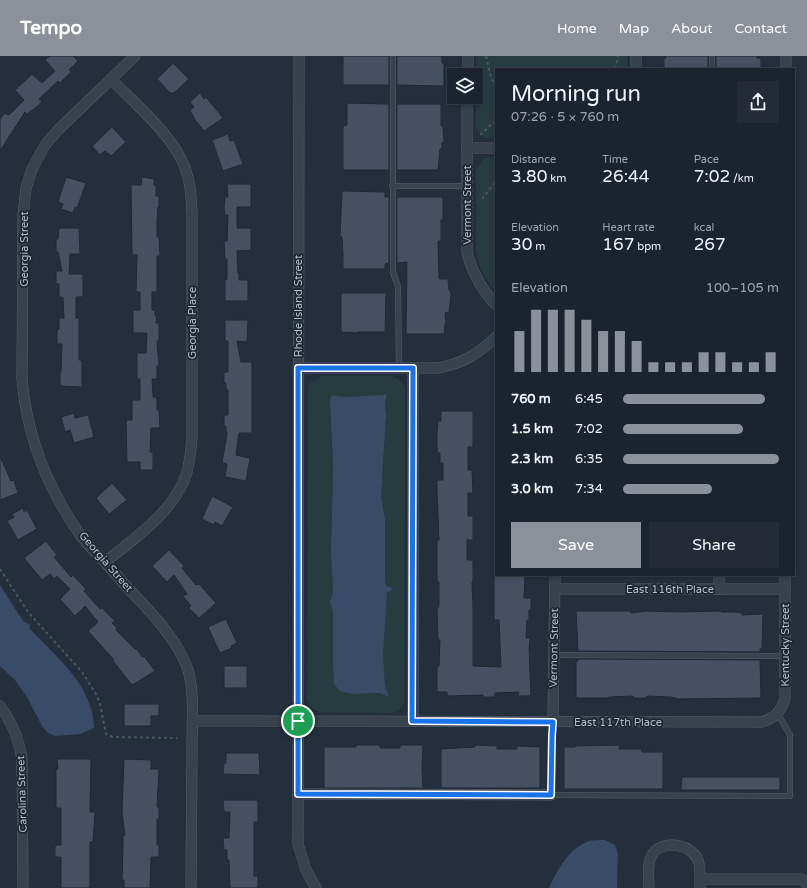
<!DOCTYPE html>
<meta charset="utf-8">
<style>
body{margin:0;font-family:"Varela Round",sans-serif;background:#242b36;color:#f1f3f6;height:100vh;display:flex;flex-direction:column;font-size:15px;white-space:nowrap}
*{box-sizing:border-box;margin:0}
p{font-size:13px;color:#a0a4aa}
.icon{flex:none;width:22px;height:22px;fill:none;stroke:currentColor;stroke-width:2;stroke-linecap:round;stroke-linejoin:round}
.map{position:relative;flex:1;overflow:hidden}
.sheet{position:absolute;left:495px;top:12px;width:300px;height:508px;display:flex;flex-direction:column;background:#1b232e;border-radius:0px;box-shadow:0 2px 6px #0003,0 0 0 1px #39404a}
.sheet>*{flex:none}
.controls{position:absolute;left:447px;top:12px;display:grid;gap:8px}
.controls a{display:grid;place-items:center;width:36px;height:36px;border-radius:0px;background:#1b232e;box-shadow:0 2px 6px #0003,0 0 0 1px #39404a;font-size:20px}
.pin{position:absolute;display:grid;place-items:center;width:34px;height:34px;color:#fff;margin:-17px;border:2px solid #fff;border-radius:50%;box-shadow:0 1px 4px #0007}
.round{display:grid;place-items:center;flex:none;width:42px;height:42px;border-radius:0px;background:#242b36}
.head{display:flex;align-items:center;justify-content:space-between;height:68px;padding:0 16px}
h1{font-size:22px;font-weight:600;line-height:30px}
.figures{display:grid;grid-template-columns:repeat(3,1fr);gap:6px;height:68px;padding:4px 16px}
.figures div{display:grid;align-content:center}
.figures b{font-size:17px;font-weight:600}
.figures small{font-size:11px;font-weight:400}
.figures p{font-size:11px}
.chart{height:112px;padding:8px 16px}
.chart p{display:flex;justify-content:space-between}
.chart svg{width:100%;height:72px;margin-top:4px;stroke:#8c9099;stroke-width:6}
.primary-button{display:flex;gap:8px;margin-top:auto;padding:8px 16px}
.primary-button a{flex:1;height:46px;border-radius:0px;background:#8c9099;color:#fff;font-size:16px;font-weight:600;line-height:46px;text-align:center}
.primary-button a+a{background:#242b36;color:#f1f3f6}
ul{padding:0 16px;list-style:none;font-size:13px}
li{display:grid;grid-template-columns:64px 48px 1fr;align-items:center;height:30px}
li i{height:10px;border-radius:5px;background:#8c9099}
header{display:flex;align-items:center;gap:24px;box-sizing:border-box;height:56px;padding:0 20px;background:#8c9099;color:#fff}
header strong{font-size:19px}
nav{display:flex;gap:22px;margin-inline-start:auto;font-size:14px}
.map>svg:first-child{display:block}
</style>
<header>
<strong>Tempo</strong>
<nav><a>Home</a><a>Map</a><a>About</a><a>Contact</a></nav>
</header>
<div class="map">
<svg width="807" height="832" viewBox="0 0 807 832">
<rect width="100%" height="100%" fill="#242f3e"/>
<g fill="#263c3f" fill-rule="evenodd">
<path d="M476 0H627V13H496V83C485 83 479 80 476 69Z"/>
<path d="M488 101H496V236L485 221 480 211 476 193V113L484 102Z"/>
<path d="M321 320H391C398 322 402 325 405 331L404 645C403 651 398 655 392 657L319 656 311 652 307 645 308 332 310 327ZM332 339 345 341 387 339 385 345 386 360 381 441 385 462V527L387 531 393 534 387 536C384 565 380 600 385 629 385 633 388 636 389 640L380 637 352 638 341 635 334 628 333 556 330 546 333 536 331 497 333 411 330 352Z"/>
</g>
<g fill="#394c67">
<path d="M385 338 387 339 385 345 386 360 381 441 385 462V527L387 531H390L393 534 387 536 383 599 385 630 389 640H387L380 637 352 638 340 635 334 628 333 607V556L330 546 333 536 331 497 333 411 330 343 332 339 345 341 383 339Z"/>
<path d="M0 529 23 565 30 569 29 572C56 601 93 629 94 672L80 678 55 680 48 677 42 670 27 641 15 624 0 610Z"/>
<path d="M605 784 615 789 618 798 617 832H549C558 813 568 793 589 785 594 784 600 784 605 784Z"/>
</g>
<g fill="#455162" stroke="#1f2835">
<path d="M50 0H73L78 5 69 14 71 16 60 27 58 25 39 43 42 46 33 54H32L27 58 25 56 0 95V63L5 57 9 59 24 44 15 34 32 18 42 27 55 15 45 4Z"/>
<rect x="343" y="0" width="46" height="29"/>
<path d="M397 0H442V7H444V30L397 29Z"/>
<path d="M666 0H708V13H664V2H666Z"/>
<path d="M716 0H757V2H761V13H716Z"/>
<path d="M173 7 189 23 174 37H170L157 23Z"/>
<path d="M200 37 204 43 206 41 223 62 204 75 195 64 190 54 194 51 190 46Z"/>
<path d="M347 47 389 48V114H343V70L347 69Z"/>
<path d="M397 48H441V70H443L444 86 442 87V93H440L438 114H397Z"/>
<path d="M112 71 126 86 111 100 105 95 100 99 92 90Z"/>
<path d="M228 78 230 85 234 84 243 108 223 115 212 84Z"/>
<path d="M66 121 86 127 77 152 75 151 73 157 61 153 63 148 58 146Z"/>
<path d="M142 121 154 123V129H156V140H159V151H158L157 166V181H159L160 200H157V236H152V254H155V260H157L156 267H159V285H157L159 310H157V323H152L153 341H156L157 344V354H159L160 372H151L150 396H153V414H140V406H127L126 364H132V344H140V323H137V297H146L147 277H133V254H140V236H136L137 199H132L131 129H141Z"/>
<path d="M227 128H251V151H237V172H251V194L237 195 238 217H239V224H248V245H225V224L227 223V203H225L224 185H227L228 159H225L224 153 225 141H228Z"/>
<path d="M342 135 385 136V141H389V207L385 208V213H343V198L342 181 340 180Z"/>
<path d="M397 141H443V164H441V185H438L439 223H448L449 234H450L451 239 449 256 445 257 446 267 445 268 444 278H406L407 206 397 207Z"/>
<path d="M59 172H79L80 198H70L69 218H83V241H76V262H79V304H82V331L60 330V316H61L62 288H57V273H59V262H64L63 241H59V228H56V215H62L58 196H56V183H58Z"/>
<path d="M341 237H386L385 276H358V277L341 276Z"/>
<path d="M225 264H248L247 286 237 285 241 306H252V377H239L236 399 250 402 246 425 225 421 227 408 222 407 227 377H226V370H224V359H228V334H226V327H224V316H228V285H225Z"/>
<path d="M441 355H473V391H468V414H472L473 437H468V460H473V484H467V504H473V526H472L473 552V610L501 611 499 564H494V519H525L524 542H531V554H529V564H527L526 582H530L529 593 531 640H518L519 636 495 637V641H483V639L447 640V636H437V610H439L440 584H438L437 552 439 551V526H437V484H439L437 436V424H443V407H440V397H437V377L438 365H441Z"/>
<path d="M74 357 75 362 88 359 94 381 74 387 70 374 65 376 61 361Z"/>
<path d="M0 400 11 425 14 424 18 437 0 444Z"/>
<path d="M112 427 127 444 109 458 96 442Z"/>
<path d="M212 440 233 451 222 470 215 466 214 469 202 463Z"/>
<path d="M23 452 24 456 27 454 37 473 18 484 7 465 14 461 12 458Z"/>
<path d="M46 485 57 499 54 501 71 521 73 519 86 533 84 535 100 553 102 552 115 565 112 567 117 572 116 574 135 593H137L142 601 144 600 155 615 132 629 113 605 114 604 88 575 98 566 85 550 75 560 60 543 70 533 57 520 54 523 50 518 42 524 24 502Z"/>
<path d="M169 494 184 510 182 512 196 529 199 528 216 547 199 562 189 552 191 550 183 540 187 538 174 519 167 526 152 510Z"/>
<path d="M576 555H631V557L646 555 680 556 721 555V556H736L742 557V559L763 558 762 593H760V596L578 595Z"/>
<path d="M226 563 237 587 231 590 232 592 220 597 208 571Z"/>
<path d="M578 603 760 604 761 642 676 643V642L671 641 647 640V642H633V640L609 641V642H576V605H578Z"/>
<rect x="224" y="610" width="23" height="22"/>
<path d="M124 648H159V660H151V670H124Z"/>
<path d="M356 689H380V692H400V689H423L422 714 423 732H324V691H356Z"/>
<path d="M475 689 497 690V693H517V690L540 691V732H441V693L475 691Z"/>
<path d="M620 689 619 693H641L642 696H663V733H564V691H575V690Z"/>
<path d="M226 697H259L260 719 223 718 224 707H226Z"/>
<path d="M57 703H91L90 756H95L93 785 90 786V832H61V801H55V789H61V752H56V713H58Z"/>
<path d="M124 703 151 704V713H159L157 751H159V763H157V789H159V801H151L150 832H124V824H122L123 789V779H125L122 756Z"/>
<path d="M682 721H780V734H681Z"/>
<path d="M223 744H258V766H254V820H258V832H230L229 804H227V794H224L223 782H229L230 756H224Z"/>
</g>
<g fill="none" stroke-linecap="round" stroke-linejoin="round">
<g stroke="#565f6c" stroke-width="6">
<g id="lane">
<path d="M393 0V216L398 231 399 312"/>
<path d="M712 0V13"/>
<path d="M392 130H468"/>
<path d="M555 599 785 600"/>
<path d="M553 666 552 680 551 739 790 740V679L778 658"/>
</g>
</g>
<g stroke="#565f6c" stroke-width="11">
<g id="street">
<path d="M135 0 58 74 45 89 32 113 26 132 23 159 22 323C27 382 47 432 81 480 86 487 93 494 99 500 109 510 118 521 128 532 150 556 175 580 187 611 195 633 192 669 192 693 192 739 191 786 191 832"/>
<path d="M299 0 298 788 306 814 316 832"/>
<path d="M636 13V0"/>
<path d="M786 13V0"/>
<path d="M468 19V0"/>
<path d="M467 41V196C472 217 481 233 496 249"/>
<path d="M467 92H496"/>
<path d="M298 312H438C463 307 477 299 496 281"/>
<path d="M105 506C135 482 176 454 187 416 190 405 191 393 192 382V158C191 142 191 127 185 112 174 80 135 48 111 23"/>
<path d="M719 519V533"/>
<path d="M555 533H785"/>
<path d="M0 650C12 666 19 683 22 703L23 832"/>
<path d="M192 665 762 666C775 662 782 655 785 642V519"/>
<path d="M413 665V312"/>
<path d="M553 666 555 519"/>
<path d="M298 738 551 739"/>
<path d="M700 823H802L807 828"/>
<path d="M649 832C649 822 646 803 655 795 667 784 692 789 698 804 701 812 700 823 700 832"/>
</g>
</g>
<g stroke="#44595c" stroke-width="2" stroke-dasharray="3 3" stroke-linecap="butt">
<path d="M486 0 490 18 496 33"/>
<path d="M615 13 618 0"/>
<path d="M480 79 496 64"/>
<path d="M482 143 496 125"/>
<path d="M0 513 28 556 82 616 96 638 100 648 106 678 113 681 177 682"/>
</g>
<use href="#lane" stroke="#38414e" stroke-width="5"/>
<use href="#street" stroke="#38414e" stroke-width="10"/>
</g>
<g fill="none" stroke-linecap="round" stroke-linejoin="round">
<g stroke="#fff" stroke-width="8">
<path id="route" d="M298 312H413L412 665 553 666 552 680 551 739 298 738Z"/>
</g>
<use href="#route" stroke="#1a73e8" stroke-width="5"/>
</g>
<g text-anchor="middle" dominant-baseline="central" stroke-width="3.5" stroke-linejoin="round" paint-order="stroke">
<g font-size="11" fill="#b4bcc9" stroke="#1d2633">
<text transform="translate(467 149) rotate(-90)">Vermont Street</text>
<text transform="translate(24 193) rotate(-90)">Georgia Street</text>
<text transform="translate(298 250) rotate(-90)">Rhode Island Street</text>
<text transform="translate(192 267) rotate(-90)">Georgia Place</text>
<text transform="translate(106 506) rotate(49)">Georgia Street</text>
<text x="670" y="533">East 116th Place</text>
<text transform="translate(785 589) rotate(-90)">Kentucky Street</text>
<text transform="translate(554 592) rotate(-89)">Vermont Street</text>
<text x="618" y="666">East 117th Place</text>
<text transform="translate(22 738) rotate(-92)">Carolina Street</text>
</g>
</g>
</svg>
<div class="controls">
<a><svg class="icon" aria-label="layers" viewBox="0 0 24 24"><path d="M12 4l9 5-9 5-9-5zM3 14l9 5 9-5"/></svg></a>
</div>
<div class="pin" style="left:298px;top:665px;background:#1e9e55"><svg class="icon" aria-label="arrive" viewBox="0 0 24 24"><path d="M6 21V4h12l-3 4 3 4H6"/></svg></div>
<section class="sheet">
<div class="head"><div><h1>Morning run</h1><p>07:26 · 5 × 760 m</p></div><a class="round"><svg class="icon" aria-label="share" viewBox="0 0 24 24"><path d="M12 15V3M7 8l5-5 5 5M5 13v7h14v-7"/></svg></a></div>
<div class="figures">
<div><p>Distance</p><b>3.80<small> km</small></b></div>
<div><p>Time</p><b>26:44</b></div>
<div><p>Pace</p><b>7:02<small> /km</small></b></div>
</div>
<div class="figures">
<div><p>Elevation</p><b>30<small> m</small></b></div>
<div><p>Heart rate</p><b>167<small> bpm</small></b></div>
<div><p>kcal</p><b>267</b></div>
</div>
<div class="chart"><p><span>Elevation</span>100–105 m</p>
<svg viewBox="0 0 160 44" preserveAspectRatio="none"><path d="M5 44V19M15 44V6M25 44V6M35 44V6M45 44V12M55 44V19M65 44V19M75 44V25M85 44V38M95 44V38M105 44V38M115 44V32M125 44V32M135 44V38M145 44V38M155 44V32"/></svg>
</div>
<ul>
<li><b>760 m</b>6:45<i style="width:91%"></i></li>
<li><b>1.5 km</b>7:02<i style="width:77%"></i></li>
<li><b>2.3 km</b>6:35<i style="width:100%"></i></li>
<li><b>3.0 km</b>7:34<i style="width:57%"></i></li>
</ul>
<div class="primary-button"><a>Save</a><a>Share</a></div>
</section>
</div>
